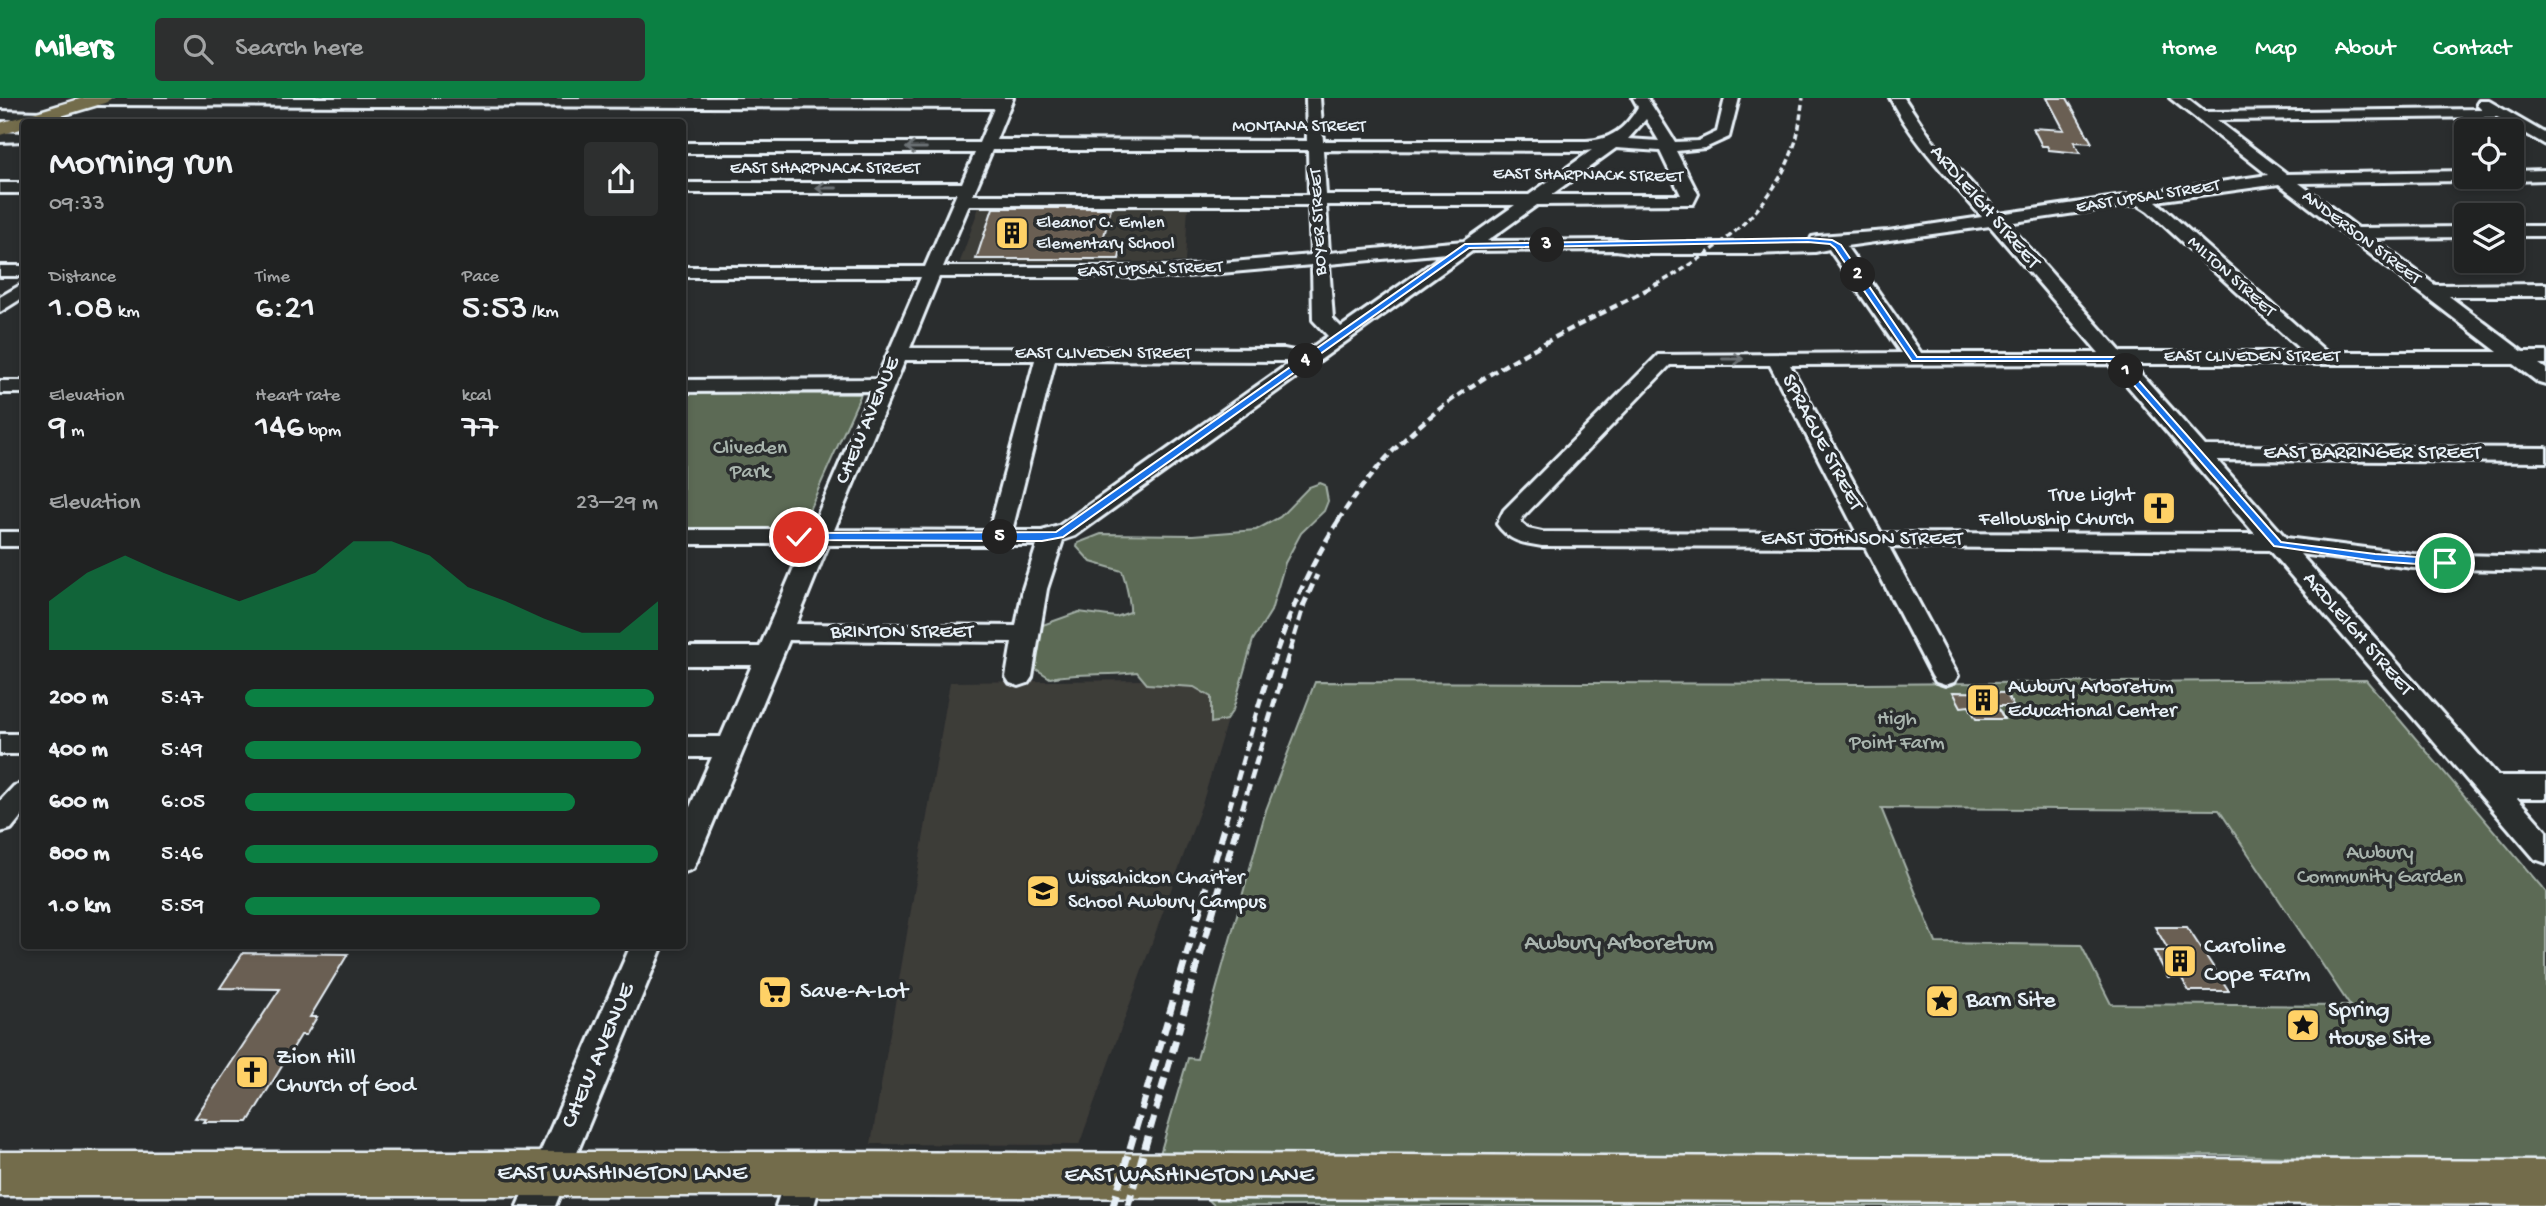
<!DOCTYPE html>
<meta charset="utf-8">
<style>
body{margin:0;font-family:"Gochi Hand",sans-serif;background:#2d2f2f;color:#f1f3f6;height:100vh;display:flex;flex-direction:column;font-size:26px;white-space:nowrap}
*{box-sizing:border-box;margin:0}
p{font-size:23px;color:#a2a4a5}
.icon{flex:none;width:38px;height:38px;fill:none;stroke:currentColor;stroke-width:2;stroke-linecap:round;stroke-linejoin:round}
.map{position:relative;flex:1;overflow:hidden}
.details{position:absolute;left:21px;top:21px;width:665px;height:830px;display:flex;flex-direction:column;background:#202222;border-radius:7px;box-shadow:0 4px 10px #0003,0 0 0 2px #3d3f40}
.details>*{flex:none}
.controls{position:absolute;left:2454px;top:21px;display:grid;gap:14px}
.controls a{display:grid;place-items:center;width:70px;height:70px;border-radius:7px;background:#202222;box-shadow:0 4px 10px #0003,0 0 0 2px #3d3f40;font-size:35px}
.pin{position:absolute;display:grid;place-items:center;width:60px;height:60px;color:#fff;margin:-30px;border:4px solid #fff;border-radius:50%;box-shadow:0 2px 7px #0007}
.km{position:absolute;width:35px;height:35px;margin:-18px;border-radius:50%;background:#222;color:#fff;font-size:19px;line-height:35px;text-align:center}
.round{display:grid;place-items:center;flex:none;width:74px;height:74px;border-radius:7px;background:#2d2f2f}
.headline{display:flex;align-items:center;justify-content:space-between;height:119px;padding:0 28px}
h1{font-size:38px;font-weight:600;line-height:52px}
.metrics{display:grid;grid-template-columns:repeat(3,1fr);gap:10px;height:119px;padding:7px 28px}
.metrics div{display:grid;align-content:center}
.metrics b{font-size:35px;font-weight:600}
.metrics small{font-size:19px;font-weight:400}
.metrics p{font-size:19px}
.chart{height:196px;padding:14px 28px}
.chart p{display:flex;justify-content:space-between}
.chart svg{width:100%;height:126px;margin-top:7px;fill:#0b8043;opacity:.7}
ul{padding:0 28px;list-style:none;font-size:23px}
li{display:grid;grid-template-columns:112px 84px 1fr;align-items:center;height:52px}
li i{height:18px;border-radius:9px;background:#0b8043}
header{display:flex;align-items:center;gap:42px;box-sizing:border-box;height:98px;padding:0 35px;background:#0b8043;color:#fff}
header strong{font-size:33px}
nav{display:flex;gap:38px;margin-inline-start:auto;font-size:24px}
.search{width:490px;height:63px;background:#2d2f2f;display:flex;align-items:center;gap:18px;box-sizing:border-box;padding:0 24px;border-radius:7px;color:#a2a4a5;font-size:26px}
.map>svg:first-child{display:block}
</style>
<header>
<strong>Milers</strong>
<div class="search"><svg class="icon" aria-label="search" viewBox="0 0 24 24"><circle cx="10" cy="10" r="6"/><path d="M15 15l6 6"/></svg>Search here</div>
<nav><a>Home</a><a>Map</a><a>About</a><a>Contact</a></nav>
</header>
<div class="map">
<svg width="2546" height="1108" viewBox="0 0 2546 1108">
<rect width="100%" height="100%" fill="#2a2d2e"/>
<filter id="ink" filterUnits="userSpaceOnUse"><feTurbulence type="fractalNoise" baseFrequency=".0143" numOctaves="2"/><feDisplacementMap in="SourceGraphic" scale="14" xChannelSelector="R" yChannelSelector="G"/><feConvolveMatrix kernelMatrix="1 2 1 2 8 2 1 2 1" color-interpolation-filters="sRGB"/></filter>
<g filter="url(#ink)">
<g fill="#3e3c39">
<path d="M986 106 1188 107 1185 164H960L979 109Z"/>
<path d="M1239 581 1203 703 1079 1047 871 1046 950 584Z"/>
</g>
<g fill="#5c6b54" stroke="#a2aea6" stroke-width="2" fill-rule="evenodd">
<path d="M683 295 861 296 801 430H683Z"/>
<path d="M1320 385 1325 387 1328 403 1324 413 1301 435 1285 465 1271 513 1253 542 1233 612 1226 622 1211 625V599L1194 589 1147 586 1137 574C1108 578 1079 574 1050 580L1030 567 1037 529 1079 514 1116 519 1130 514C1131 507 1125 481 1122 473L1091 464 1077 449 1078 445 1101 436 1193 437 1256 432 1280 419 1309 389Z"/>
<path d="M2366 582 2546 794V1063L2455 1064 2226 1057 1997 1060 2033 1108H1215L1160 1056 1188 960 1197 961 1266 712 1315 584 1861 586ZM1881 710 2219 712 2350 908 2111 906 2081 847 1936 845Z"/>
</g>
<g fill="#6b5f52" stroke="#e8f1f8" stroke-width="2">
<path d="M2047 0H2067L2092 45 2074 44 2080 55 2049 52 2047 48H2042L2033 30 2064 32Z"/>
<path d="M993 110H1111L1102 146H1122L1119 161H976Z"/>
<path d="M1953 594 2006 595 2013 608H1997L2004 621H1976L1969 608 1961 609Z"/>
<path d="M2155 829H2187L2229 893H2189L2181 879H2168L2154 853H2169Z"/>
<path d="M243 855 348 856 310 919H317L306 937H301L248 1024H204L206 1021 195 1020 280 891 220 890Z"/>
</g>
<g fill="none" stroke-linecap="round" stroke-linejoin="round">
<g stroke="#e8f1f8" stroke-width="6">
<g id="minor">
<path d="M88 0H1013L996 42 1307 43 1306 0H1320L1323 43H1586C1611 42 1626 30 1638 9L1633 0H1647L1675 44 1698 43 1717 34 1725 0H1739L1729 39 1705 50 1676 53 1698 96 1693 106 1537 107 1487 143 1616 142 1641 146 1810 144 1812 139 1818 138 1888 133 1982 119C1950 81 1913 45 1890 0H1904L1932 42 1999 116 2268 77 2170 0H2186L2204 14 2482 11 2477 6 2479 3H2489L2546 36V47L2497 19 2216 22 2287 76 2466 73V79H2474L2466 83 2299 85 2358 130 2466 129V139L2372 140 2435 187 2546 186V198H2449L2523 254H2546V266H2539L2546 271V287L2539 285 2514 266H2132L2205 348 2546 350V364L2217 362 2286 440 2413 456 2546 459V473L2413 470 2300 456 2498 678H2546V700H2517L2546 733V765L2535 761 2269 452 1889 449 1958 578 1954 584 1945 587 1936 584 1932 578 1865 449 1542 448C1522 445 1509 443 1497 426L1504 412 1658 257 1901 255 1829 151 1815 154 1753 156H1641L1616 152 1472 153 1075 438 1063 442 1047 491 1032 579 1028 585 1019 588 1010 585 1006 579 1012 544 789 542 697 763 693 771 682 775V727L712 659H682V639H721L752 567H682V549H760L804 446H682V432H811L871 293 682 294V282L877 281 921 179H682V169H925L957 95H682V85H962L975 55H682V45H979L994 10 93 7 88 6ZM1646 21 1659 43 1628 41ZM1616 50 1660 53 1681 97H1551ZM992 52H1308L1309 97H973ZM1323 52 1586 53 1592 52 1529 97H1326ZM2279 86 2498 254H2326L2156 103ZM2137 106 2148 113 2303 254H2121L2007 125ZM969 107H1309L1311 157 1175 169H943ZM1326 107H1515L1464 143 1329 155ZM1990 128 2099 255H1921L1846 148ZM1446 155 1341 229 1333 221 1329 166ZM1312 167 1313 222 1328 238 1304 255 1284 251 910 250 939 179H1175ZM905 262H1035L989 433 834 432ZM1055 262 1284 263 1291 264 1059 428 1042 433H1012ZM2109 266 2255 436 1881 435 1790 267ZM1670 267H1770L1857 435 1542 434 1528 431 1521 425 1523 419ZM828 447H1037L1023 491 1016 528 796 526Z"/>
<path d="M0 13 42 14 49 18 42 22 0 21Z"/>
<path d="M0 34 24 35V43L0 44Z"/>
<path d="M2546 72V82L2511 83 2503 79H2511V73Z"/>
<rect x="0" y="85" width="24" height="10"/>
<rect x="2511" y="128" width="35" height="10"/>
<rect x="0" y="168" width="24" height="10"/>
<path d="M24 185V199L0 214V199Z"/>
<rect x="0" y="283" width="24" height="12"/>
<rect x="0" y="434" width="24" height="14"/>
<rect x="0" y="636" width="24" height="20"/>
<path d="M24 685V715L11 731 0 734V703L14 688Z"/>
<path d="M631 847H663L555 1108H517Z"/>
<path d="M804 1059 817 1064 823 1076 814 1108H776L791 1064Z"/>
</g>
</g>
<g stroke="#e8f1f8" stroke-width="5">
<g id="major">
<path d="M83 0H111L108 4 41 24H24V30L0 37V25Z"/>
<path d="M0 1054H834L2546 1063V1107L834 1098H0Z"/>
</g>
</g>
<use href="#minor" fill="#2a2d2e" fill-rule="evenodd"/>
<use href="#major" fill="#736c4b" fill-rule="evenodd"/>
<path stroke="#e8f1f8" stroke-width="3.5" stroke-dasharray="6 3.5" stroke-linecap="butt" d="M1656 187C1714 155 1772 114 1794 48 1800 33 1800 16 1803 0"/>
<path stroke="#e8f1f8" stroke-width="4.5" stroke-dasharray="8 4.5" stroke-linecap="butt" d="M1338 423C1420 294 1532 254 1659 185"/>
<g stroke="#e8f1f8" stroke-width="5" stroke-dasharray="10 5" stroke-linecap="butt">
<path d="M1225 725C1255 622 1280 513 1339 422"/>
<path d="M1238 725 1304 506 1317 477"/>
</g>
<g stroke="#e8f1f8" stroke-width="7" stroke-dasharray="13 7" stroke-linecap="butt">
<path d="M1113 1108 1226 723"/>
<path d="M1128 1108 1239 723"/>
</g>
</g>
<defs><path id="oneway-shaft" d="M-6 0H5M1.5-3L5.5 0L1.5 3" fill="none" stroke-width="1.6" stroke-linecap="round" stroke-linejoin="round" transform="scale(1.75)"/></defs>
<g stroke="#6c7275">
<use href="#oneway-shaft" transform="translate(916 50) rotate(-180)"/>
<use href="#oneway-shaft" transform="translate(826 90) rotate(-180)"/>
<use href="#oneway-shaft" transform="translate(1733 261)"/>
</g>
</g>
<path fill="#1a73e8" stroke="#fff" stroke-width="2" d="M1808 140 1832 142 1841 147 1917 259H2118L2281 444 2375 456 2445 461 2450 465 2445 468 2375 463 2274 448 2113 263H1912L1835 150 1830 146 1808 144 1469 150 1063 439 1042 443 799 442 793 439 799 435 1056 434 1465 146Z"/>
<defs>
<g id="building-square" transform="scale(1.75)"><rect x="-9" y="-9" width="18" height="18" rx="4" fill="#ffd166" stroke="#2a2d2e"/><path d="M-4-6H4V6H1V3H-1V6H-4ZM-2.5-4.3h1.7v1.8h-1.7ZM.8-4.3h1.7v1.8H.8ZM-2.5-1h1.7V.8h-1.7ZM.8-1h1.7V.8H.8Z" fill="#111"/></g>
<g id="church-square" transform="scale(1.75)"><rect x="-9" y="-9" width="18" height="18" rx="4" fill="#ffd166" stroke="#2a2d2e"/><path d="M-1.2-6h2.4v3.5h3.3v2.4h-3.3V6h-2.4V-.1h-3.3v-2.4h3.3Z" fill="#111"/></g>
<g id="school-square" transform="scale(1.75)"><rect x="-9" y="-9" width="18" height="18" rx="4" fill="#ffd166" stroke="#2a2d2e"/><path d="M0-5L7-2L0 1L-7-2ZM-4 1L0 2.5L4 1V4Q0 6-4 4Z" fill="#111"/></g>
<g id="supermarket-square" transform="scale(1.75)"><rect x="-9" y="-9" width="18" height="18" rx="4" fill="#ffd166" stroke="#2a2d2e"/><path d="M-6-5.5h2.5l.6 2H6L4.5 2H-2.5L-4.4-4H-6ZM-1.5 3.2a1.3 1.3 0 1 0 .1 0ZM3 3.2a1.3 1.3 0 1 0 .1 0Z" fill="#111"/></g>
<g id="sight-square" transform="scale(1.75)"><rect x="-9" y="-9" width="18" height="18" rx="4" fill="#ffd166" stroke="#2a2d2e"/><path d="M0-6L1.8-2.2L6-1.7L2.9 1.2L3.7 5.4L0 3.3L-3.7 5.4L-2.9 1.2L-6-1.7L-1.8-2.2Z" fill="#111"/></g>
</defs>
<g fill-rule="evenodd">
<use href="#building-square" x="1012" y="135"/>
<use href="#church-square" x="2159" y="410"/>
<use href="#building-square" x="1983" y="602"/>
<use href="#school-square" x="1043" y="793"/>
<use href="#building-square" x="2180" y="863"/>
<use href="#supermarket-square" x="775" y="894"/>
<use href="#sight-square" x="1942" y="903"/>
<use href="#sight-square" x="2303" y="927"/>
<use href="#church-square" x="252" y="974"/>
</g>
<g text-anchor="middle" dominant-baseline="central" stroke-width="7" stroke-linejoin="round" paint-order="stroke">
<g font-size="18" fill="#e8f1f8" stroke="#2a2d2e">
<text x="1299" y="29">MONTANA STREET</text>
<text x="825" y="71">EAST SHARPNACK STREET</text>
<text transform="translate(1588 78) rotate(1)">EAST SHARPNACK STREET</text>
<text transform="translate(2148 99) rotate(-9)">EAST UPSAL STREET</text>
<text transform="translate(1319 124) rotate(-93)">BOYER STREET</text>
<text transform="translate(2361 140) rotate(37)">ANDERSON STREET</text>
<text transform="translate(1150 172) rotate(-2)">EAST UPSAL STREET</text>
<text transform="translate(2231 179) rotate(42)">MILTON STREET</text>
<text x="1103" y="256">EAST CLIVEDEN STREET</text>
<text x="2252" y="259">EAST CLIVEDEN STREET</text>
</g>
<g font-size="18" fill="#e8f1f8" stroke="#2a2d2e" text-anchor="start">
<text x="1036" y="125">Eleanor C. Emlen<tspan x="1036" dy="21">Elementary School</tspan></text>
</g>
<g font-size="21" fill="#e8f1f8" stroke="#2a2d2e">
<text transform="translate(1984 110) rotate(49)">ARDLEIGH STREET</text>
<text transform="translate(869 323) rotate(-67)">CHEW AVENUE</text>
<text transform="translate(1821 345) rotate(62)">SPRAGUE STREET</text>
<text x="2372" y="356">EAST BARRINGER STREET</text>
<text x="1862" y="442">EAST JOHNSON STREET</text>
<text x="902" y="535">BRINTON STREET</text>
<text transform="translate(2357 537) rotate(49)">ARDLEIGH STREET</text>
</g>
<g font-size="21" fill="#a9b5ae" stroke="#2a2d2e">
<text x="750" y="351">Cliveden<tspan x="750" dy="24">Park</tspan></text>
<text x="1897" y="622">High<tspan x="1897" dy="24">Point Farm</tspan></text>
<text x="2380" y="756">Awbury<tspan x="2380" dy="24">Community Garden</tspan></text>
</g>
<g font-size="21" fill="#e8f1f8" stroke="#2a2d2e" text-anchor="start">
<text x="2134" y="398" text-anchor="end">True Light<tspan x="2134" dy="24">Fellowship Church</tspan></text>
<text x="2008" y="590">Awbury Arboretum<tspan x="2008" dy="24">Educational Center</tspan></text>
<text x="1068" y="781">Wissahickon Charter<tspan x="1068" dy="24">School Awbury Campus</tspan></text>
</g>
<g font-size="24" fill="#a9b5ae" stroke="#2a2d2e">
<text x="1619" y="846">Awbury Arboretum</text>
</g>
<g font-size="24" fill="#e8f1f8" stroke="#2a2d2e" text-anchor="start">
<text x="2204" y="849">Caroline<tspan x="2204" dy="28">Cope Farm</tspan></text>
<text x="800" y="894">Save-A-Lot</text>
<text x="1966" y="903">Barn Site</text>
<text x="2328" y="913">Spring<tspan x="2328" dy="28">House Site</tspan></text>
<text x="276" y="960">Zion Hill<tspan x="276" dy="28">Church of God</tspan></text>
</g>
<g font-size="24" fill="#e8f1f8" stroke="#2a2d2e">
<text transform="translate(599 958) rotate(-67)">CHEW AVENUE</text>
<text x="622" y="1076">EAST WASHINGTON LANE</text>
<text x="1189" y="1078">EAST WASHINGTON LANE</text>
</g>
</g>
</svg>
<div class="controls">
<a><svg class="icon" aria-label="locate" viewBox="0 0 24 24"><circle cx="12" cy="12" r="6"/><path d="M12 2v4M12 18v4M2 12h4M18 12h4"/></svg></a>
<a><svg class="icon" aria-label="layers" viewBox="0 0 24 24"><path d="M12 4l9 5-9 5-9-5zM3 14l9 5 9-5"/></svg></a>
</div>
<div class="pin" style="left:2445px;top:465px;background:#1e9e55"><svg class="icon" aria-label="arrive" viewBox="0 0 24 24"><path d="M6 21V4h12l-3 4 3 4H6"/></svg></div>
<div class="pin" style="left:799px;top:439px;background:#d93025"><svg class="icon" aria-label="check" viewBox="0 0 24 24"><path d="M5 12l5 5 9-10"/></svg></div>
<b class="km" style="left:2126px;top:273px">1</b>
<b class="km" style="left:1858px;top:177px">2</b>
<b class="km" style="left:1547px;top:147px">3</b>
<b class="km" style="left:1306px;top:263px">4</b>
<b class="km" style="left:1000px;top:439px">5</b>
<section class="details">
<div class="headline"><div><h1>Morning run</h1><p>09:33</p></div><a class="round"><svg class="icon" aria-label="share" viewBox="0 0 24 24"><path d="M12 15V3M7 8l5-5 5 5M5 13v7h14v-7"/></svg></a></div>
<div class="metrics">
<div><p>Distance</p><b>1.08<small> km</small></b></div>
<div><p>Time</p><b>6:21</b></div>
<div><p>Pace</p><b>5:53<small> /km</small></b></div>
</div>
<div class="metrics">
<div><p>Elevation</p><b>9<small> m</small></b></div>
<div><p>Heart rate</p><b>146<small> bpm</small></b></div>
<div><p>kcal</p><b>77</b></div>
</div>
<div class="chart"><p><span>Elevation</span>23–29 m</p>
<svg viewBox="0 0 160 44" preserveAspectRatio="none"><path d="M0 44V27L10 17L20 11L30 17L40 22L50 27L60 22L70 17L80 6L90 6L100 11L110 22L120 27L130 33L140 38L150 38L160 27V44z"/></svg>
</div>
<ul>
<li><b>200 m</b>5:47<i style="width:99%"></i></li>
<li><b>400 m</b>5:49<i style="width:96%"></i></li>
<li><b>600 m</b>6:05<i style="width:80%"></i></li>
<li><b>800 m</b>5:46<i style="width:100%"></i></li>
<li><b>1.0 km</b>5:59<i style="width:86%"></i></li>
</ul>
</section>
</div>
